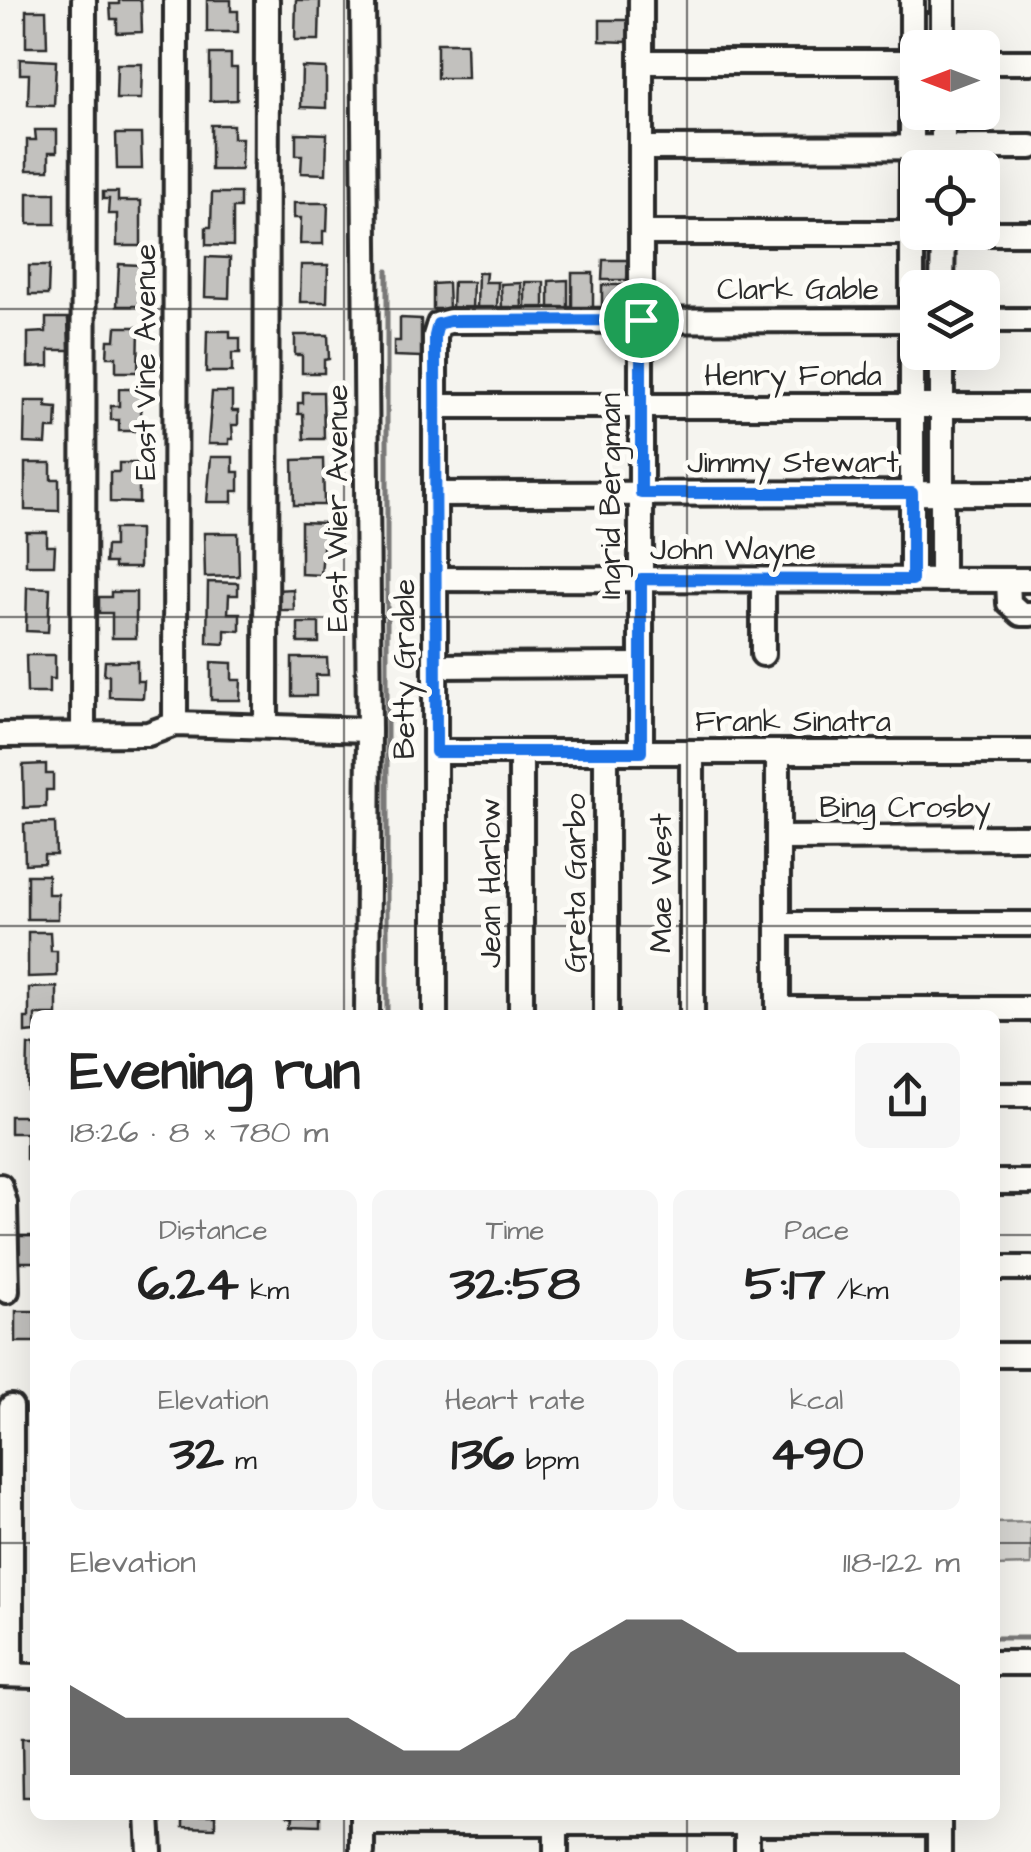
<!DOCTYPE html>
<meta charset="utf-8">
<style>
body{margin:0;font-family:"Architects Daughter",sans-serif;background:#f6f6f6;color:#222;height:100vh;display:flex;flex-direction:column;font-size:38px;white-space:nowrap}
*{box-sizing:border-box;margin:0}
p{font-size:32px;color:#767676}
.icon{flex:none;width:55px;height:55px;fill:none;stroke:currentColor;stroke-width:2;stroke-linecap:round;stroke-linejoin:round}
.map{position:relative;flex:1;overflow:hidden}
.sheet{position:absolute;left:30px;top:1010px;width:970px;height:810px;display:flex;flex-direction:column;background:#fff;border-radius:15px;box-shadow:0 10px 40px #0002}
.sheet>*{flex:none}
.needle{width:65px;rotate:270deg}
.fabs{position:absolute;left:900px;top:30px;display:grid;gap:20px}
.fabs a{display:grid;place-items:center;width:100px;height:100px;border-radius:15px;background:#fff;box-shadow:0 10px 40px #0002;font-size:50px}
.pin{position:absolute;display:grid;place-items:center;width:85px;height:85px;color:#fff;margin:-42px;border:5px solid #fff;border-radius:50%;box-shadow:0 2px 10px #0007}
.round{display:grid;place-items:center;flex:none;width:105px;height:105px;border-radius:15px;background:#f6f6f6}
.head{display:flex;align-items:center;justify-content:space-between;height:170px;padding:0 40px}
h1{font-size:55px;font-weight:800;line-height:75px}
.stats{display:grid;grid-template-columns:repeat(3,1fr);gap:15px;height:170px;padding:10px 40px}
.stats div{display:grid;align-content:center;border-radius:15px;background:#f6f6f6;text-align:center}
.stats b{font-size:50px;font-weight:800}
.stats small{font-size:28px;font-weight:400}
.stats p{font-size:28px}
.chart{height:280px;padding:20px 40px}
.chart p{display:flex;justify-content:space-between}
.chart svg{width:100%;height:180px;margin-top:10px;fill:#2b2b2b;opacity:.7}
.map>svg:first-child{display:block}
</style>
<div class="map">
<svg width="1031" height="1852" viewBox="0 0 1031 1852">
<rect width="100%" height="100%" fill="#f5f4ef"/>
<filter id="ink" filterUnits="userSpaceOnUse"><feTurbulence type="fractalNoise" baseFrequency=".01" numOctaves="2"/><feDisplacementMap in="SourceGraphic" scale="20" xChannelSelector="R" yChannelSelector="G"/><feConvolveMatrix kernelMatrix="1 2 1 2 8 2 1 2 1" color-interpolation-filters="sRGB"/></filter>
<g filter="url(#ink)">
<path fill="#d7d6d2" stroke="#81807e" stroke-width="2.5" d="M1031 1522V1565L995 1566V1523Z"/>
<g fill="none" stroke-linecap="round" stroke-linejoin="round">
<g stroke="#797877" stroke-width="5">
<path d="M387 1015V271"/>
<path d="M995 1638H1031"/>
</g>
</g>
<g fill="#c2c1be" stroke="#2b2b2b" stroke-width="2.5">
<path d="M119 0H141L142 32 117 33V19H111L110 4H119Z"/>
<path d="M207 0H231V11H238V32H207Z"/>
<path d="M296 0H320L319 40H295Z"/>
<path d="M26 10H46L47 47H26Z"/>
<path d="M600 20H628L627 42 600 41Z"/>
<path d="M437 43H466L467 78H437Z"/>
<path d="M210 54H231V68H237V100L210 101Z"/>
<path d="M20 59 56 61 54 106 28 105 29 74H20Z"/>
<path d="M117 64H142L141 99H116Z"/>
<path d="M302 67 326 68V108L301 107Z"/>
<path d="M211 125H233V138H242L241 170H211Z"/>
<path d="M35 130H57V152H49V170H27V140H36Z"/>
<path d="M296 133 327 134 326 174 301 173 302 155H296Z"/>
<path d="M116 134H141L142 169H117Z"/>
<path d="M103 192H118V201H141V246H117V214H108L109 199H103Z"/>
<rect x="28" y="193" width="27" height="31"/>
<path d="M212 193H240V208H233V246L206 245V227H211Z"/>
<path d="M294 203H328L327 231H323V244H300L301 218H294Z"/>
<path d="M206 257 230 258 229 298 205 297Z"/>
<path d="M603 260H628L627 280H602Z"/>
<path d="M119 264 140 265 139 306H117Z"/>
<path d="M301 265H328L327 302H300Z"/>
<path d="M29 266H49L48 295H29Z"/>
<path d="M478 273H486L485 282H498L497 309 477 308Z"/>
<rect x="572" y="273" width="21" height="36"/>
<path d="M568 280V309H549V281Z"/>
<path d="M453 282H473L472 309H452Z"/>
<path d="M525 282H544V309L525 308Z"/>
<path d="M448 283 449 309H433V284Z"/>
<path d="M521 283 522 309H502L501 284Z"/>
<path d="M602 285H628V303H619L618 312H602Z"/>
<path d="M46 318H68L69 350H49V366L28 367V333L46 332Z"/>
<path d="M400 318 421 319V357L394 356V341H400Z"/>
<path d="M116 327H139L138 372H116V357H107L108 340H115Z"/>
<path d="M207 331H230V338H240V353H232V372H206Z"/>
<path d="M295 335H328L329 359 324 360V373H302V355H295Z"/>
<path d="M119 389H141V431H119V420H111V406H119Z"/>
<path d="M212 392H232V411H238V425H232L233 439H229V444H208Z"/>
<path d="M303 392H323L324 439H304L303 414H298V403H303Z"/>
<path d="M25 401H46V407L57 408 56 429H47L46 444 24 443Z"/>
<path d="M211 457H233V472H239V491H232V502H207Z"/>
<path d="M323 459 324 505H294L293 460Z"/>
<path d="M25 463H51V479H59V511L25 510Z"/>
<path d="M119 463H139V503L110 502V472H119Z"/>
<path d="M301 522 325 523 321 575 301 574Z"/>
<path d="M114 529H139V568H114V563H105L106 546H114Z"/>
<path d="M26 532H47V546H55L54 565H26Z"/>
<path d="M204 533H238L239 576 205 577Z"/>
<path d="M208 582 238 583V595H229L228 613H240V631L225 630V644L207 643Z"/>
<path d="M27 587 50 588 48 632 26 631Z"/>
<path d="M293 589 294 610H277L276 590Z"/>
<path d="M111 592H136V638H112V613H99V597H111Z"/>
<rect x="298" y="623" width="21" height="20"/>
<path d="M26 655H55V679H49V693H27Z"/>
<path d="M292 658H327L328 675H316V696H292Z"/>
<path d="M105 661H137V681H144L143 698 109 697V675H104Z"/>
<path d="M211 662 232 663V680H241L240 700H211Z"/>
<path d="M46 764V774H53V790H46V807L24 808 23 765Z"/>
<path d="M55 823 56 855H44V863L25 864 24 824Z"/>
<path d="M27 875H48V894H58V919H27Z"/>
<path d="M28 932H50L51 951H57V976L28 977Z"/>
<path d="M57 987V1015H35V1032L25 1033V1018H29V988Z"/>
<path d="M28 1045 35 1046V1089H27Z"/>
<path d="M10 1116H35V1159H26V1133H10Z"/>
<path d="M19 1236H35V1262H20Z"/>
<rect x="16" y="1311" width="19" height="31"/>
<path d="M22 1738H35V1797H23Z"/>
<path d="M183 1815H215V1828L183 1827Z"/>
<path d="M286 1815H320V1825L292 1824 293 1817Z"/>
</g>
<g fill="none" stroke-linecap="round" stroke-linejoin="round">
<g stroke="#2b2b2b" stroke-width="30">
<g id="minor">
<path d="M363 0 369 730 367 1015"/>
<path d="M943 48V0"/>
<path d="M641 62H918"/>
<path d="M982 62H1031"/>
<path d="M641 148 1031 147"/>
<path d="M943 168V112"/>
<path d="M641 233H1031"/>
<path d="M942 288 943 232"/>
<path d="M982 320H1031"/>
<path d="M435 406H1031"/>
<path d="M435 494 1031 493"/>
<path d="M435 579 1031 580"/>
<path d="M912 580V0"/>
<path d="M942 580V352"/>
<path d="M1008 580 1009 603 1021 614H1031"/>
<path d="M763 654V580"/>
<path d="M435 666 641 665"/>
<path d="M175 724 176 0"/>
<path d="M266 725 267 0"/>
<path d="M83 734 84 0"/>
<path d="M0 735 148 734 175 724 369 730"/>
<path d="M435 752H1031"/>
<path d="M641 752V0"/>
<path d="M778 838 1031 837"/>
<path d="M778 924H1031"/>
<path d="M778 1009H1031"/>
<path d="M435 1015V336L439 324 450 321 918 320"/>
<path d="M521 1015V752"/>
<path d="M606 1015V752"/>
<path d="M692 1015V752"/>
<path d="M778 1015V752"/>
<path d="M995 1095H1031"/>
<path d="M995 1182H1031"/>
<path d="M0 1186 5 1203 7 1291"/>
<path d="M995 1268H1031"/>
<path d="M995 1355H1031"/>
<path d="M11 1407V1675"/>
<path d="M995 1663H1031"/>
<path d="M0 1675 35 1676"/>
<path d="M148 1815 150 1852"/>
<path d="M362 1815V1852"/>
<path d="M362 1823H939V1852"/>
<path d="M556 1852V1824"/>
<path d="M747 1852V1823"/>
</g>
</g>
<use href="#minor" stroke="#fdfcf7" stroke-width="22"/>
</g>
</g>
<g fill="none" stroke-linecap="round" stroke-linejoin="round" filter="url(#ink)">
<g stroke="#fff" stroke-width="20">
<path id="route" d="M641 320V493H912V580L641 579V752H436L435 336 438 324 450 321Z"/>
</g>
<use href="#route" stroke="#1a73e8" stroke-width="12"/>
</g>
<path fill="none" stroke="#2b2b2b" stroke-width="2.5" stroke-opacity="0.55" d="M344 0V1015M687 0V1015M0 309H918M982 309H1031M0 617H1031M0 926H1031M0 1235H35M995 1235H1031M0 1543H35M995 1543H1031M344 1815V1852M687 1815V1852"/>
<g text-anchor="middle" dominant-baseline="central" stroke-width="10" stroke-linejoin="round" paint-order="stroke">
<g font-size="30" fill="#2b2b2b" stroke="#fdfcf7">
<text x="798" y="290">Clark Gable</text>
<text transform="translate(146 362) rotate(-90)">East Vine Avenue</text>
<text x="793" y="376">Henry Fonda</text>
<text x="793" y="463">Jimmy Stewart</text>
<text transform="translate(611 496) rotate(-90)">Ingrid Bergman</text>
<text transform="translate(338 508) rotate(-90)">East Wier Avenue</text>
<text x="733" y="550">John Wayne</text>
<text transform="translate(405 669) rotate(-90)">Betty Grable</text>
<text x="793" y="722">Frank Sinatra</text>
<text x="905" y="808">Bing Crosby</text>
<text transform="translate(491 883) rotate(-90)">Jean Harlow</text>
<text transform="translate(576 883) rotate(-90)">Greta Garbo</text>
<text transform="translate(662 883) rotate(-90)">Mae West</text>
</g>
</g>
</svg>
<div class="fabs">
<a><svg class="needle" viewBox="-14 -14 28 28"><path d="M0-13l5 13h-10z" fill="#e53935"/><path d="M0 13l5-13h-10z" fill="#767676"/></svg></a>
<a><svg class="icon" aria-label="locate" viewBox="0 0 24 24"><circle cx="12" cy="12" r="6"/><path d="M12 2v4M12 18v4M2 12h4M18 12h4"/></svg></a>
<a><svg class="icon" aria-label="layers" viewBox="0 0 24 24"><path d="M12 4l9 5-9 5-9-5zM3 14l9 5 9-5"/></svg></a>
</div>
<div class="pin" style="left:641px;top:320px;background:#1e9e55"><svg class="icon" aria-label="arrive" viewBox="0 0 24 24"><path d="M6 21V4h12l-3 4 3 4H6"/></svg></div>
<section class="sheet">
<div class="head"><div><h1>Evening run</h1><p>18:26 · 8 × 780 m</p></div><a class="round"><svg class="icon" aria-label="share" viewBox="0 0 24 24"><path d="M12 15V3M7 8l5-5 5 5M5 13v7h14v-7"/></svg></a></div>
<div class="stats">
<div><p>Distance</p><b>6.24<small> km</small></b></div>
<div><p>Time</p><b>32:58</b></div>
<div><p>Pace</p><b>5:17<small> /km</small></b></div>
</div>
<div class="stats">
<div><p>Elevation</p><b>32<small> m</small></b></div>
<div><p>Heart rate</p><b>136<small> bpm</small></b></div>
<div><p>kcal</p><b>490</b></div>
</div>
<div class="chart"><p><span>Elevation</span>118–122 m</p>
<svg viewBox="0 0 160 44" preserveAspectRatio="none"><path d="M0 44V22L10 30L20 30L30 30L40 30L50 30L60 38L70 38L80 30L90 14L100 6L110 6L120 14L130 14L140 14L150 14L160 22V44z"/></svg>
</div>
</section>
</div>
